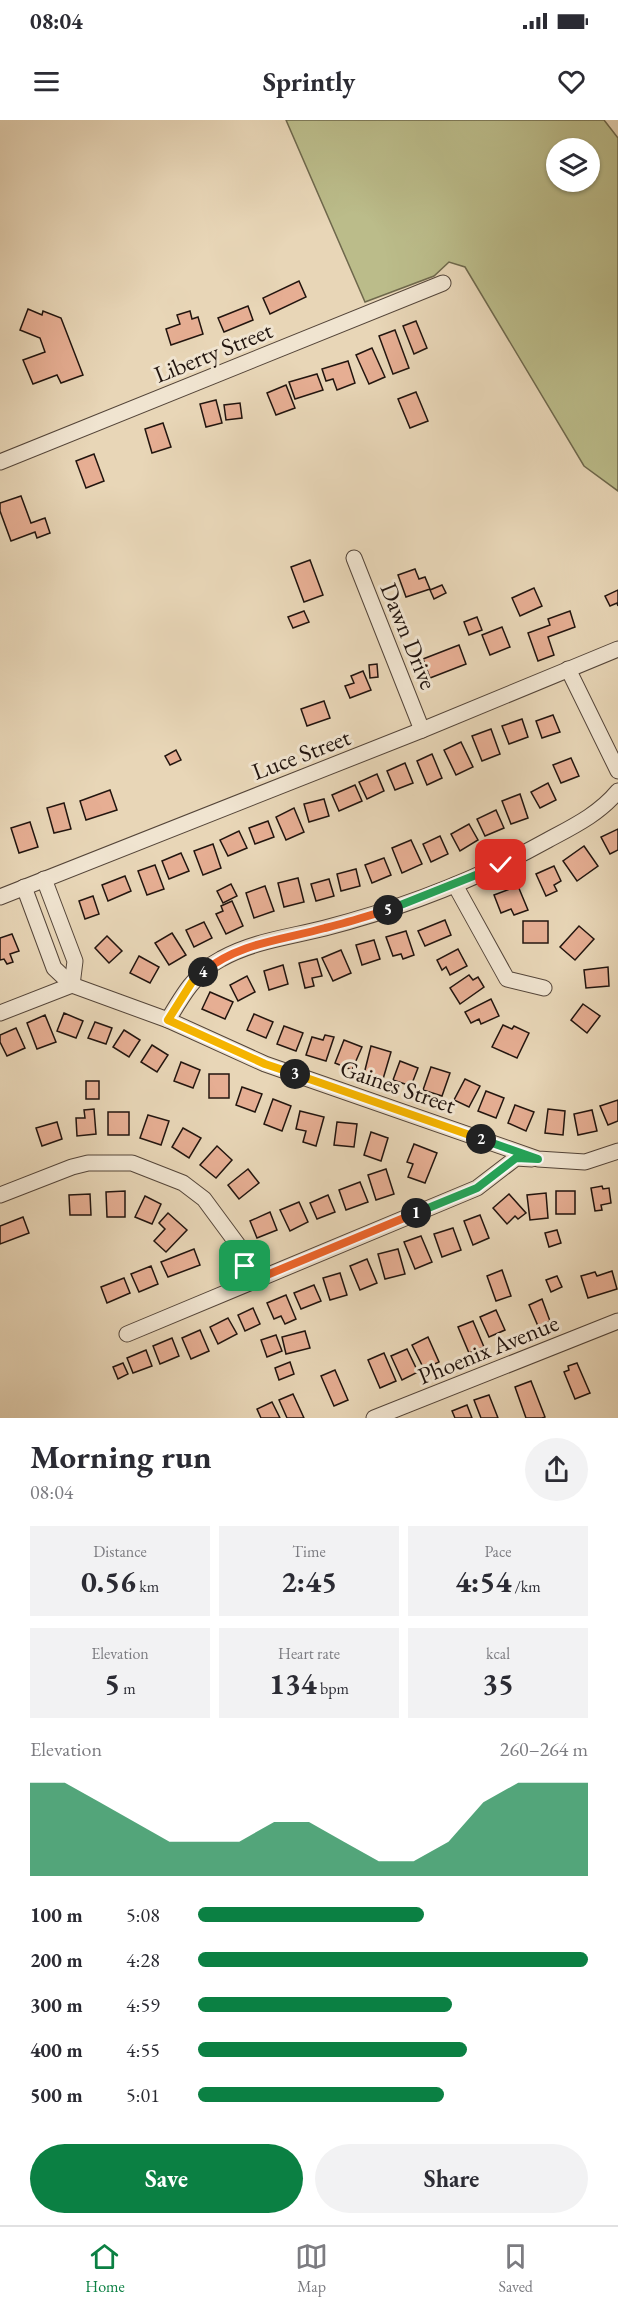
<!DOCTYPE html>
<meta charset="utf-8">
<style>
body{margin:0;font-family:"EB Garamond",serif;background:#f2f2f3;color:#2b2b33;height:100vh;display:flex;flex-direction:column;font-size:22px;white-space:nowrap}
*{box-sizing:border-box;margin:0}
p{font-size:20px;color:#7c7c81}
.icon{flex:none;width:33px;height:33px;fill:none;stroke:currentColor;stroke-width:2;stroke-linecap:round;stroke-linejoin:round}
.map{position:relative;height:1298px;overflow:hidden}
.drawer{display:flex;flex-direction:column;background:#fff;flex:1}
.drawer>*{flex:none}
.controls{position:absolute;left:546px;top:18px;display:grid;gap:12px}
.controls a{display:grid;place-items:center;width:54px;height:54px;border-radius:50%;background:#fff;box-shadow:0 2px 4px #0004;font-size:30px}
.pin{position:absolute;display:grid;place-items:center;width:51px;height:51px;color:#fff;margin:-26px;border-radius:12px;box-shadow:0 3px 9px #0006}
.km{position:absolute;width:30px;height:30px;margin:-15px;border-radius:50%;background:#222;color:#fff;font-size:16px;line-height:30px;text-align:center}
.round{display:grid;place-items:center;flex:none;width:63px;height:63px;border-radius:32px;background:#f2f2f3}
.summary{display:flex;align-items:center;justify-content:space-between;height:102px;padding:0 30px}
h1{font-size:33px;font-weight:700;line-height:45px}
.metrics{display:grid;grid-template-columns:repeat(3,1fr);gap:9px;height:102px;padding:6px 30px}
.metrics div{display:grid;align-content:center;border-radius:0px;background:#f2f2f3;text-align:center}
.metrics b{font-size:30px;font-weight:700}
.metrics small{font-size:16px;font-weight:400}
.metrics p{font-size:16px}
.chart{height:168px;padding:12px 30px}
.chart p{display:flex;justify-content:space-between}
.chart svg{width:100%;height:108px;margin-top:6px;fill:#0b8043;opacity:.7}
.cta{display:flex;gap:12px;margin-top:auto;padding:12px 30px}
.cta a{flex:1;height:69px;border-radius:36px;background:#0b8043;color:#fff;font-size:24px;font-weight:700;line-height:69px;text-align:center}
.cta a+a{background:#f2f2f3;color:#2b2b33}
ul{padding:0 30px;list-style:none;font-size:20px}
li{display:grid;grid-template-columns:96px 72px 1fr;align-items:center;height:45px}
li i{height:15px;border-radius:8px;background:#0b8043}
.status{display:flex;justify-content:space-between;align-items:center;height:42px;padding:0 30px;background:#fff;direction:ltr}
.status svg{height:16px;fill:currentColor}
header{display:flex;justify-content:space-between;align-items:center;height:78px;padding:0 30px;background:#fff;font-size:27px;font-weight:700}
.tabs{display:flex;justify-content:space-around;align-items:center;height:84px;border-top:2px solid #e1e1e2;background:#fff;font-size:16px;color:#7c7c81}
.tabs a{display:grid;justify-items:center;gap:3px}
.tabs .selected{color:#0b8043}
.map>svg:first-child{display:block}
</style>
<div class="status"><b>08:04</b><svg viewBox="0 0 49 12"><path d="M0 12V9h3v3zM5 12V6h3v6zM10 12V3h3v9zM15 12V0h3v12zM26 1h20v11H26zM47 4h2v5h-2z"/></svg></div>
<header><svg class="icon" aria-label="menu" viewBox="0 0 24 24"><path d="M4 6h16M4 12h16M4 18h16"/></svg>Sprintly<svg class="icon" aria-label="heart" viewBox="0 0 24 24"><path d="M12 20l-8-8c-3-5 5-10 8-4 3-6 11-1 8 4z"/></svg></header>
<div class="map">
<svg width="618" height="1298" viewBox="0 0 618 1298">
<rect width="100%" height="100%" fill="#e8d6b7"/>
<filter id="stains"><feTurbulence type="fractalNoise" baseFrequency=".00333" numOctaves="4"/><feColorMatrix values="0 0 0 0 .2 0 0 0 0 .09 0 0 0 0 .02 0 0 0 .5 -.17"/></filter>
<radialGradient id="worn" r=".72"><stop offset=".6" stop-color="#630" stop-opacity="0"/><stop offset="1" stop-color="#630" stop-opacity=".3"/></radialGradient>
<path fill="#bbbc8a" stroke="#6e684c" stroke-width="1.5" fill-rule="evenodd" d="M286 0H604L618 18V371L584 346 465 147 449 142 434 156 365 182ZM556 28H590V62H556Z"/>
<g fill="#e6ae93" stroke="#22150f" stroke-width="1.5">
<path d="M299 161 306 177 270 194 263 178Z"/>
<path d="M248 186 253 200 224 212 218 198Z"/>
<path d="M28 189 42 195 43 191 61 198 83 255 61 263 57 255 33 264 23 240 45 232 40 218 20 210Z"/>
<path d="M190 191 192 199 198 197 203 214 171 225 166 209 180 204 177 195Z"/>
<path d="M416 201 427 228 414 234 403 206Z"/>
<path d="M395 210 409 248 393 254 379 216Z"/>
<path d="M372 228 385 257 369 264 356 235Z"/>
<path d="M348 241 355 263 337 270 333 259 326 261 322 249Z"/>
<path d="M317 254 323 270 295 279 289 262Z"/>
<path d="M286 265 295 288 276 295 267 273Z"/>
<path d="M416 272 428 301 410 308 398 279Z"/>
<path d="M216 280 222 303 206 307 200 284Z"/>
<path d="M240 283 242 298 226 300 224 285Z"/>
<path d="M163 303 171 327 152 333 145 309Z"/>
<path d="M94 334 104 361 86 368 76 341Z"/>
<path d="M21 376 31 403 45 398 50 413 37 418 35 412 11 421 0 391V383Z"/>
<path d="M310 440 323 475 304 482 291 447Z"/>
<path d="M415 449 419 459 425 457 430 469 406 477 398 455Z"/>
<path d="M442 465 446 473 434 479 430 470Z"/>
<path d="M534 468 542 486 520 496 512 478Z"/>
<path d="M618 470V486L617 483 610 486 605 476Z"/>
<path d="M304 491 309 502 293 508 288 497Z"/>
<path d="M570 491 575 507 548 517 554 535 538 541 528 513 550 505 548 499Z"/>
<path d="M477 497 482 510 469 515 464 502Z"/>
<path d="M502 507 510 527 490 535 482 515Z"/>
<path d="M459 525 466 544 430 558 423 539Z"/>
<path d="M377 544 378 557 370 558 369 545Z"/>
<path d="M363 551 371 570 350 578 345 566 354 563 351 556Z"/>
<path d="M324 581 330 598 307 606 301 589Z"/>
<path d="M553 595 560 612 542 618 536 601Z"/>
<path d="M522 599 528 617 509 624 502 606Z"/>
<path d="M491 609 500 634 482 641 472 616Z"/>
<path d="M461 622 473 647 456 655 444 630Z"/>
<path d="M176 630 181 640 170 645 165 636Z"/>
<path d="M432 634 442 658 427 665 417 641Z"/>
<path d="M571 638 579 656 561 663 553 645Z"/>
<path d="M405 643 413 663 395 670 387 651Z"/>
<path d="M377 654 384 671 367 679 359 662Z"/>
<path d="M548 663 556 680 540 688 531 672Z"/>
<path d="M355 665 362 681 339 691 332 675Z"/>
<path d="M110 670 117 690 86 700 80 681Z"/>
<path d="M520 674 528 698 511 704 502 681Z"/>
<path d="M324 679 329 696 309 702 304 684Z"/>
<path d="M64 683 71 709 54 713 47 688Z"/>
<path d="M294 688 304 712 286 720 276 697Z"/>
<path d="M496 690 504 708 485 716 477 699Z"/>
<path d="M268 701 274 717 255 724 249 708Z"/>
<path d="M30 702 38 727 19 733 11 708Z"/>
<path d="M469 704 478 720 460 731 451 714Z"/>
<path d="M618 709V730L610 734 601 717Z"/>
<path d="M239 711 247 728 228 736 220 720Z"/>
<path d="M440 716 448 734 431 742 423 724Z"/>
<path d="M411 720 422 744 402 753 392 728Z"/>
<path d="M213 724 221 748 203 755 194 731Z"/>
<path d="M584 726 598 746 577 761 563 741Z"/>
<path d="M181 733 189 751 169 759 162 741Z"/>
<path d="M384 738 391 755 372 763 365 745Z"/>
<path d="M155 745 164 769 147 775 138 751Z"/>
<path d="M554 746 561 761 554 765 557 771 546 776 536 754Z"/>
<path d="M356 749 360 766 341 771 337 754Z"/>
<path d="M125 756 131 771 108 781 102 765Z"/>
<path d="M298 758 304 782 284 787 278 763Z"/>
<path d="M329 759 334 776 316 781 311 764Z"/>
<path d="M231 764 237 776 223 783 217 771Z"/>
<path d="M265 766 274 791 254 798 246 773Z"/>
<path d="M518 766 528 790 514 795 511 789 501 793 494 775Z"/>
<path d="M93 776 99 794 85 799 79 781Z"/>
<path d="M232 781 243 806 226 814 216 794 223 791 221 786Z"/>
<path d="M445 800 451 815 425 826 418 811Z"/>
<rect x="523" y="801" width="25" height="22"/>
<path d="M204 802 212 818 194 827 186 810Z"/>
<path d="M579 806 594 819 575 840 560 827Z"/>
<path d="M406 811 414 835 403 839 401 834 393 836 386 817Z"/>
<path d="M172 813 186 835 169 845 155 823Z"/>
<path d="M12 814 19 831 10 834 13 842 7 844 4 839 0 840V818Z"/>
<path d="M107 816 122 831 109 843 95 828Z"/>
<path d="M374 820 380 839 362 845 356 825Z"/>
<path d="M458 829 467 846 450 855 446 847 442 850 437 840Z"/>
<path d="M341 830 351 853 333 861 322 838Z"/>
<path d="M139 836 159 847 150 863 130 853Z"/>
<path d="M317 839 322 856 312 858 314 866 305 868 299 843Z"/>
<path d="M283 845 288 864 269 870 264 851Z"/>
<path d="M608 847 609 866 586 868 584 850Z"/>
<path d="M469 855 473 860 478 857 484 867 460 884 450 868Z"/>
<path d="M247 856 255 872 238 881 230 865Z"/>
<path d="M210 872 233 882 225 899 202 889Z"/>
<path d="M491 879 499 896 481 904 479 899 471 903 465 892Z"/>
<path d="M583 884 600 896 587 913 571 900Z"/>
<path d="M64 893 83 901 76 918 57 911Z"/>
<path d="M254 894 273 902 266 918 247 910Z"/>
<path d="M45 895 56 922 37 929 27 903Z"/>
<path d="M95 902 112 908 106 924 88 918Z"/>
<path d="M503 905 512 909 514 906 529 913 517 938 492 927Z"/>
<path d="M284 906 303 913 296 931 277 924Z"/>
<path d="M16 908 25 928 7 936 0 922V915Z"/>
<path d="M124 910 140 920 129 937 113 927Z"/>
<path d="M325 915 334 917 326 941 306 935 312 917 323 920Z"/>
<path d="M344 920 362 927 352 950 335 943Z"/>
<path d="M152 925 168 935 157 952 141 942Z"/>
<path d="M371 926 391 932 383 959 364 954Z"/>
<path d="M400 941 418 948 411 966 393 960Z"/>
<path d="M181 942 200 950 193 968 174 961Z"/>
<path d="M431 947 450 953 442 976 423 970Z"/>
<rect x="209" y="954" width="20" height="24"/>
<path d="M465 959 480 966 469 987 454 980Z"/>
<rect x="86" y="961" width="13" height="18"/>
<path d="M242 967 262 974 255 992 236 985Z"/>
<path d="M486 971 504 978 496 998 478 991Z"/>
<path d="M273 979 291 986 282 1011 264 1004Z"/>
<path d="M618 980V1001L608 1005 600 986Z"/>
<path d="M515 985 534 992 526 1011 508 1003Z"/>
<path d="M94 989 96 1014 77 1016 76 998H85L84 990Z"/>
<path d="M548 989 565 991 563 1015 545 1013Z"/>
<path d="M592 990 597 1011 578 1015 574 994Z"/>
<path d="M300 991 324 997 316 1026 303 1022 306 1011 296 1009Z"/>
<rect x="108" y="992" width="21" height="23"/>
<path d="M148 995 169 1001 161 1025 140 1018Z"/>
<path d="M57 1002 62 1019 42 1026 36 1008Z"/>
<path d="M337 1002 357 1004 354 1027 334 1025Z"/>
<path d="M183 1008 201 1018 189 1038 172 1027Z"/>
<path d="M371 1012 388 1018 381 1041 364 1035Z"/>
<path d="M414 1024 437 1033 425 1063 408 1057 413 1044 407 1042Z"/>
<path d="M217 1026 232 1040 216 1058 200 1045Z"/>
<path d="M248 1049 259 1063 239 1079 228 1065Z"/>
<path d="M386 1049 394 1074 376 1080 368 1055Z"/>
<path d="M360 1062 368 1082 346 1090 339 1070Z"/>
<path d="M602 1066 603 1069 609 1068 611 1083 601 1085 602 1090 595 1091 591 1068Z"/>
<path d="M125 1071V1097H107L106 1072Z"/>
<rect x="556" y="1071" width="19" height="23"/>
<path d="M546 1073 548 1098 530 1100 527 1075Z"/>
<path d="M90 1074 91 1095H70L69 1075Z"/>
<path d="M509 1074 526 1093 518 1099 515 1096 507 1104 493 1088Z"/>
<path d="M328 1075 335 1092 317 1099 310 1083Z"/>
<path d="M145 1076 161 1084 152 1104 135 1097Z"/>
<path d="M299 1082 308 1102 290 1111 280 1090Z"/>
<path d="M270 1092 277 1110 257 1118 250 1101Z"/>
<path d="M168 1093 187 1110 166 1132 154 1121 165 1109 159 1103Z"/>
<path d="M480 1095 489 1118 473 1125 464 1101Z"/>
<path d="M23 1097 29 1113 0 1124V1106Z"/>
<path d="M453 1108 461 1130 442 1137 434 1114Z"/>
<path d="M557 1110 561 1123 549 1127 545 1113Z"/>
<path d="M421 1116 432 1142 415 1149 404 1122Z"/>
<path d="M194 1129 200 1145 168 1157 161 1142Z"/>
<path d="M398 1129 405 1154 385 1159 378 1134Z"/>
<path d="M367 1139 377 1163 360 1170 350 1146Z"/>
<path d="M151 1146 158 1164 139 1172 131 1154Z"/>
<path d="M502 1150 511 1176 496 1181 487 1156Z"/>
<path d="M612 1151 617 1169 588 1178 581 1156 595 1152 597 1156Z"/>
<path d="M340 1153 347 1175 330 1180 323 1158Z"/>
<path d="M557 1156 562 1167 551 1172 546 1160Z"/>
<path d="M124 1158 130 1173 107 1183 101 1167Z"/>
<path d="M314 1165 321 1181 301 1189 294 1173Z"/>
<path d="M286 1175 296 1199 285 1204 281 1196 274 1199 267 1183Z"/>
<path d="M542 1179 550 1201 538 1206 529 1185Z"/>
<path d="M253 1188 260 1204 245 1211 238 1195Z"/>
<path d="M496 1190 505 1210 489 1217 480 1197Z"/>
<path d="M228 1198 237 1214 218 1224 210 1207Z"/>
<path d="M473 1201 484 1227 469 1233 458 1207Z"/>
<path d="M200 1210 209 1231 191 1239 182 1218Z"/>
<path d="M305 1211 310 1228 286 1234 282 1217Z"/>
<path d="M276 1215 282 1231 267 1237 261 1220Z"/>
<path d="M428 1217 439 1242 424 1249 412 1225Z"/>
<path d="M172 1218 179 1236 160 1244 153 1226Z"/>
<path d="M407 1229 418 1252 402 1260 391 1236Z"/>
<path d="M146 1230 152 1246 133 1253 127 1238Z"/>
<path d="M384 1233 396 1261 380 1268 368 1240Z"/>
<path d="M290 1242 294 1254 279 1260 275 1248Z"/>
<path d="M123 1243 128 1254 118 1259 113 1247Z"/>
<path d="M577 1243 590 1273 575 1279 564 1252 569 1250 568 1246Z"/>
<path d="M335 1250 348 1280 334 1286 321 1256Z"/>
<path d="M531 1261 545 1297 542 1298H526L515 1267Z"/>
<path d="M293 1274 304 1298H287L279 1280Z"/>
<path d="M489 1275 498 1298H481L474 1280Z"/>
<path d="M272 1282 280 1298H261L257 1289Z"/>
<path d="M467 1285 472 1298H455L452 1291Z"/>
</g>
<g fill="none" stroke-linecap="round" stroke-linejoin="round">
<g stroke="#544539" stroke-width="17">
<g id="minor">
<path d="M0 342 443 163"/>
<path d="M354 438 422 610"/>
<path d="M568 549 618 651"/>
<path d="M44 759 75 841 72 865"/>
<path d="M455 765 507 859 544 868"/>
<path d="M24 767 54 848 72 865"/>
<path d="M0 777 422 610 618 529"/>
<path d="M0 893 72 865 168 900 265 944 538 1039 585 1042 618 1031"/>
<path d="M168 900C182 876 196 852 221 839 253 821 290 817 325 808 402 788 478 759 548 720 574 706 599 694 618 671"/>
<path d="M0 1075 72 1047 88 1043H132L183 1063 204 1079 238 1125 250 1162"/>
<path d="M127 1214 477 1068 516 1038 532 1039"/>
<path d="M374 1298 618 1201"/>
</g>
</g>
<use href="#minor" stroke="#f0e4d0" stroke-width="15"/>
</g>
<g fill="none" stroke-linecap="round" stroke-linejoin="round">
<g stroke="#fff" stroke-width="12">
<path id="split-1" d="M245 1146 250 1162 416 1093"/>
</g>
<g stroke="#fff" stroke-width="12">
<path id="split-2" d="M416 1093 477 1068 516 1038 538 1039 481 1019"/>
</g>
<g stroke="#fff" stroke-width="12">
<path id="split-3" d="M295 954 481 1019"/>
</g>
<g stroke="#fff" stroke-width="12">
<path id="split-4" d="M203 852 192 862 168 900 265 944 295 954"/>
</g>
<g stroke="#fff" stroke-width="12">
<path id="split-5" d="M203 852C238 823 282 820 325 808 346 803 367 796 388 790"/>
</g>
<g stroke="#fff" stroke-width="12">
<path id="split-6" d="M388 790 501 745"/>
</g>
<use href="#split-1" stroke="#f0652b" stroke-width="8"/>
<use href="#split-2" stroke="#22a559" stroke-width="8"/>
<use href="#split-3" stroke="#f5b400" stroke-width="8"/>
<use href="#split-4" stroke="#f5b400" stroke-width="8"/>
<use href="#split-5" stroke="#f0652b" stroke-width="8"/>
<use href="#split-6" stroke="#22a559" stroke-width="8"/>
</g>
<g text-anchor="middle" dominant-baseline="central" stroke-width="6" stroke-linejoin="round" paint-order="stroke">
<g font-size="24" fill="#22150f" stroke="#f0e4d0">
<text transform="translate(213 232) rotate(-22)">Liberty Street</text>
<text transform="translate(409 516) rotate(68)">Dawn Drive</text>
<text transform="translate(301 634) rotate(-21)">Luce Street</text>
<text transform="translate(398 966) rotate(19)">Gaines Street</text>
<text transform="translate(488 1229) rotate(-22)">Phoenix Avenue</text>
</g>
</g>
<rect width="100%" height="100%" filter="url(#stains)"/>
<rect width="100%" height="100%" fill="url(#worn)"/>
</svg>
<div class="controls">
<a><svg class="icon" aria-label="layers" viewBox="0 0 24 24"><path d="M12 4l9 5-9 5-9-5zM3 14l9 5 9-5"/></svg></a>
</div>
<div class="pin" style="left:245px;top:1146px;background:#1e9e55"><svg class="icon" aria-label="arrive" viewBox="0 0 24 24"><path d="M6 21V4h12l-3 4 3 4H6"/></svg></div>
<div class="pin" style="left:501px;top:745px;background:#d93025"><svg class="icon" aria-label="check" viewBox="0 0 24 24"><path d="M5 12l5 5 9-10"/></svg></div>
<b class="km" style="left:416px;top:1093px">1</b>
<b class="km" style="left:481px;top:1019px">2</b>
<b class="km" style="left:295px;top:954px">3</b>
<b class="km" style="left:203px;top:852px">4</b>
<b class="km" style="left:388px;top:790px">5</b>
</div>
<section class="drawer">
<div class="summary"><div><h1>Morning run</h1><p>08:04</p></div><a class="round"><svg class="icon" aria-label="share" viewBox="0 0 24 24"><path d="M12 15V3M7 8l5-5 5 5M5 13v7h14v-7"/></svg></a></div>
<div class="metrics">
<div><p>Distance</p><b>0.56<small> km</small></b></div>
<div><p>Time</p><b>2:45</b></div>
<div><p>Pace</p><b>4:54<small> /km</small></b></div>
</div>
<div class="metrics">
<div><p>Elevation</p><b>5<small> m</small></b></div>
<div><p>Heart rate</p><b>134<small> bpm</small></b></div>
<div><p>kcal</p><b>35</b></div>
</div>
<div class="chart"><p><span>Elevation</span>260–264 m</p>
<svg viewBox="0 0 160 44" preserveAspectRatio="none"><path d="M0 44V6L10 6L20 14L30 22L40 30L50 30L60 30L70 22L80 22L90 30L100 38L110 38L120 30L130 14L140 6L150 6L160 6V44z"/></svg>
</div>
<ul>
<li><b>100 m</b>5:08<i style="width:58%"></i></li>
<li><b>200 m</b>4:28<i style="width:100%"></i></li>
<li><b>300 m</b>4:59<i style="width:65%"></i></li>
<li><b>400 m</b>4:55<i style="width:69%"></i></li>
<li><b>500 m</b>5:01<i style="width:63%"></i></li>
</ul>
<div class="cta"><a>Save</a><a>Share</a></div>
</section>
<nav class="tabs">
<a class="selected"><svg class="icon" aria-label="home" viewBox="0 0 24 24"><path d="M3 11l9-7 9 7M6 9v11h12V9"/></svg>Home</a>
<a><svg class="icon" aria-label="map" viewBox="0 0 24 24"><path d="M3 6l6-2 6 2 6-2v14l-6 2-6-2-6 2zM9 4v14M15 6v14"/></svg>Map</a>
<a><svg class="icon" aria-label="saved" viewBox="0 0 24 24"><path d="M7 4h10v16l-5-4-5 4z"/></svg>Saved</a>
</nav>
